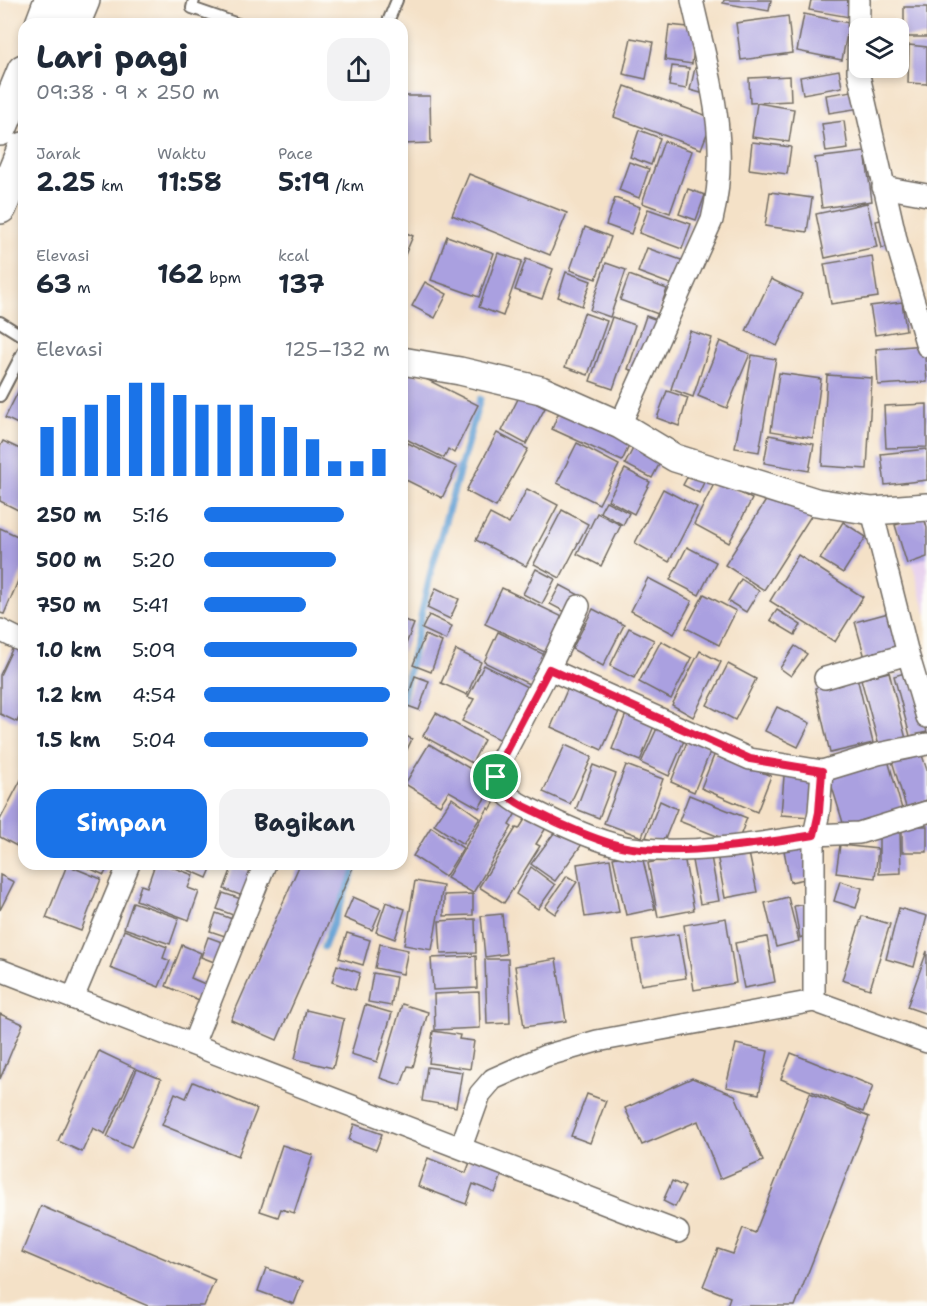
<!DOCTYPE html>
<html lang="id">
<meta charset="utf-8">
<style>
body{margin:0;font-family:"Shantell Sans",sans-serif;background:#f2f2f3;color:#1f2937;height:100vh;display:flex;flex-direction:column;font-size:22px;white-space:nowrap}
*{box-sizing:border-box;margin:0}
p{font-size:20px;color:#747a83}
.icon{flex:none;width:33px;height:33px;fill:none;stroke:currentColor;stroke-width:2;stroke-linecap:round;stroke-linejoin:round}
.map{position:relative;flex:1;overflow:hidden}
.details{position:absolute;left:18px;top:18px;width:390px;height:852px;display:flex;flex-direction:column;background:#fff;border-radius:18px;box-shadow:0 3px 9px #0003}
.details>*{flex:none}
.buttons{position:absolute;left:849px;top:18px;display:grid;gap:12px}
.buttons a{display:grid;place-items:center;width:60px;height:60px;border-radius:12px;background:#fff;box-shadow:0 3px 9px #0003;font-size:30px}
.pin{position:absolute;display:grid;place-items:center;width:51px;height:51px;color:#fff;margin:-26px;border:3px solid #fff;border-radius:50%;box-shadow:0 2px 6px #0007}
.round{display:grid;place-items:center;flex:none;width:63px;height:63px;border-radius:18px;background:#f2f2f3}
.headline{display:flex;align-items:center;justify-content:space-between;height:102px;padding:0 18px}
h1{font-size:33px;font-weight:700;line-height:45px}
.metrics{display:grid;grid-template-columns:repeat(3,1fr);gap:9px;height:102px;padding:6px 18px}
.metrics div{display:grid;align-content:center}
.metrics b{font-size:26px;font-weight:700}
.metrics small{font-size:16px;font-weight:400}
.metrics p{font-size:16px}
.chart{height:168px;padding:12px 18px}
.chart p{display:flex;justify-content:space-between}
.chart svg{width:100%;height:108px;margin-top:6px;stroke:#1a73e8;stroke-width:6}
.cta{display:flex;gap:12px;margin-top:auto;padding:12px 18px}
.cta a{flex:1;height:69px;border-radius:18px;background:#1a73e8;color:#fff;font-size:24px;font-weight:700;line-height:69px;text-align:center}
.cta a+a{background:#f2f2f3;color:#1f2937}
ul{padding:0 18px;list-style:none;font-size:20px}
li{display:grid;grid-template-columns:96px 72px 1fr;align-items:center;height:45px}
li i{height:15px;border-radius:8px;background:#1a73e8}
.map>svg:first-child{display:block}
</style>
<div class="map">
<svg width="927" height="1306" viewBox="0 0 927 1306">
<rect width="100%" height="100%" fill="#fdfcf7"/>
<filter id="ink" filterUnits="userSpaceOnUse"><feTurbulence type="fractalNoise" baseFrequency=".0167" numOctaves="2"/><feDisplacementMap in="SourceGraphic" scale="12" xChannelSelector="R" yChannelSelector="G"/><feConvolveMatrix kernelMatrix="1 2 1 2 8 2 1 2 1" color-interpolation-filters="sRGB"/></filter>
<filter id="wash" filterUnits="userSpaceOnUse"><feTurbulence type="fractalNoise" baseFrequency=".008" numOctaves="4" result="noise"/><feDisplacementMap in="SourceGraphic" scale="24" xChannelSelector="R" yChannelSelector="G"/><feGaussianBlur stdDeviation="1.35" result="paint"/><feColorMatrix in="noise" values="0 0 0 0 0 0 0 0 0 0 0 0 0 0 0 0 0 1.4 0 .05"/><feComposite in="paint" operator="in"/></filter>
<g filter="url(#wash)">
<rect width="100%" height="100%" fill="#f4e1c7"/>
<path fill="#e8d2ee" d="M927 497V616L896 505Z"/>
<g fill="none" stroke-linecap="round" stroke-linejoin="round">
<g stroke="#64a0d4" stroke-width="7">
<path d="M402 702 432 567 480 399"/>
<path d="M324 947 356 864"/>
</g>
</g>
<g id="blocks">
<g fill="#aaa0e0">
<path d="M724 0H771L769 11 723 3Z"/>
<path d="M811 0H852L849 17 809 10Z"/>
<rect x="904" y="7" width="23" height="30"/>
<path d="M804 14 849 23 842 60 797 51Z"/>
<path d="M788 16 792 53 741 60 736 23Z"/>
<path d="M669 25 697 28 692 64 665 60Z"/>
<path d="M631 38 653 42 646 79 623 74Z"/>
<path d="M909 45 927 47V84L908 83Z"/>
<path d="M672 66 689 68 686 89 669 86Z"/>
<path d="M695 68 706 70 701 93 690 90Z"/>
<path d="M839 70 842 87 803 94 800 77Z"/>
<path d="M790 76 791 101 750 103 749 78Z"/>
<path d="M625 86 713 118 701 149 614 117Z"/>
<path d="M858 90 861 108 829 113 826 95Z"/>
<path d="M402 96H430L431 143 402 144Z"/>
<path d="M757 103 794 109 789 142 752 137Z"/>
<path d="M844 121 848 149 826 152 822 124Z"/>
<path d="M639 130 660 138 651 165 630 157Z"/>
<path d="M664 141 692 151 670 213 642 203Z"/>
<path d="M752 142 791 147 787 174 749 169Z"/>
<path d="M865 152 872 201 822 208 815 158Z"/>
<path d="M629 162 649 169 639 198 619 190Z"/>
<path d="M469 174 567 213 550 255 452 215Z"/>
<path d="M688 189 705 195 696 220 679 214Z"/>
<path d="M770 192 812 198 807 232 765 226Z"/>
<path d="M615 198 640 207 631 234 606 225Z"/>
<path d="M867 203 877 247 825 258 816 214Z"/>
<path d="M648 209 691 224 682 249 639 233Z"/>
<path d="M889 218 896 245 882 248 876 221Z"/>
<path d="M585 227 611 237 596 279 570 270Z"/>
<path d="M402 231 413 236 402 262Z"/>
<path d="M447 236 494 253 479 297 431 280Z"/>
<path d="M647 248 687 262 678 287 638 272Z"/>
<path d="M498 253 522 261 503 316 479 307Z"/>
<path d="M872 256 878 297 831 304 824 264Z"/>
<path d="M526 259 553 269 542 299 515 290Z"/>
<path d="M606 263 626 270 610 317 590 310Z"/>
<path d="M566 272 591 281 582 306 558 297Z"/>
<path d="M629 275 667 289 658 314 620 300Z"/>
<path d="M771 279 802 294 777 346 746 331Z"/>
<path d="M425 282 447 294 435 318 412 306Z"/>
<path d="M902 302 906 330 875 335 870 306Z"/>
<path d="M584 313 607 321 588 375 565 367Z"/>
<path d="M646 316 660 321 642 374 628 369Z"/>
<path d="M612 317 635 325 613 389 590 381Z"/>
<path d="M690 331 712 338 693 397 671 389Z"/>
<path d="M720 341 750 354 727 408 698 396Z"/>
<path d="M924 345 927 382 878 385 876 349Z"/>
<path d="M752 355 776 359 759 452 735 448Z"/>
<path d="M402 367 478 405 454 453 448 449 444 458 402 437Z"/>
<path d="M779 373 821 379 813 438 771 431Z"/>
<path d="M827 375 872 378 867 469 822 466Z"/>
<path d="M24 380V427L5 418Z"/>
<path d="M667 391 688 398 679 426 657 418Z"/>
<path d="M520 395 545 408 526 444 502 431Z"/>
<path d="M563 402 634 435 622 461 552 429Z"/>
<path d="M927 404V447L886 448 884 406Z"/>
<path d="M497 433 528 449 496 507 466 491Z"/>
<path d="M769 435 814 444 809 471 764 463Z"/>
<path d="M638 439 665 453 652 478 625 464Z"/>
<path d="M3 441 24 451V513L0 501V447Z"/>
<path d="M408 443 457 467 442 498 402 478V456Z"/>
<path d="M577 443 619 465 599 504 557 483Z"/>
<path d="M927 449V480L885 485 881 454Z"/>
<path d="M625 469 650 482 634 514 608 500Z"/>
<path d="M690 472 705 480 699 493 683 485Z"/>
<path d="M716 480 752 499 729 543 694 524Z"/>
<path d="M527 489 558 505 526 566 476 540 490 514 509 524Z"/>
<path d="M663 489 697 507 669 562 635 543Z"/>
<path d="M772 491 811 516 764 590 725 565Z"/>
<path d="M606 501 629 513 623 525 600 512Z"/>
<path d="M562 510 588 524 560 578 534 564Z"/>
<path d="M597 513 621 525 601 566 577 554Z"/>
<path d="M924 517 927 528V557L907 564 895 525Z"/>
<path d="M843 522 866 537 843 573 820 559Z"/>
<path d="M0 528 24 539V567L4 614 0 613Z"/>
<path d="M687 547 716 562 699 595 670 580Z"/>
<path d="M798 555 863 597 835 642 770 601Z"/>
<path d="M536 569 555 579 542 604 523 594Z"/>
<path d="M648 578 692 601 674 634 631 611Z"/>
<path d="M741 579 759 591 746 612 728 601Z"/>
<path d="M560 585 581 596 571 615 550 604Z"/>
<path d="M436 588 459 599 450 619 427 608Z"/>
<path d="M502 588 569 620 553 656 485 624Z"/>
<path d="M704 594 736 611 719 645 686 628Z"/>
<path d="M593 609 624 625 603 666 572 649Z"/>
<path d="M777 610 801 625 795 635 770 620Z"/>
<path d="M892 612 904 654 867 665 855 622Z"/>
<path d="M429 615 452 626 446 640 422 629Z"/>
<path d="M402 619 414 624 402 654Z"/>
<path d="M629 628 654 640 634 678 610 666Z"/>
<path d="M498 632 549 657 535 687 484 662Z"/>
<path d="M425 635 442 642 431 672 413 665Z"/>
<path d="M661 641 692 658 671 699 639 682Z"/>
<path d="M15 643 24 647V706L17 722 0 714V675Z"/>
<path d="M795 646 807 654 791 676 780 668Z"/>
<path d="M456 650 481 662 467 695 441 683Z"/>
<path d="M700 651 721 662 693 717 672 705Z"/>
<path d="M728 664 756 679 735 720 707 705Z"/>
<path d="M484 665 531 689 504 742 462 721 474 699 468 697Z"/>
<path d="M912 671 927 732 910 736 894 676Z"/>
<path d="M889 672 906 739 879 746 861 679Z"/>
<path d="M415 676 429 681 419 710 405 705Z"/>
<path d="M857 677 873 743 830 753 815 688Z"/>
<path d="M570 683 621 707 602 750 551 727Z"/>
<path d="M777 707 810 723 798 747 765 731Z"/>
<path d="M628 709 656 721 640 761 612 749Z"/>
<path d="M436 713 484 740 472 763 423 736Z"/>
<path d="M659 724 686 736 669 776 641 763Z"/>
<path d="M402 734 412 739 402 760Z"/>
<path d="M689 737 712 747 694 792 671 782Z"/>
<path d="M429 744 494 783 479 808 449 791 440 805 405 784Z"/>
<path d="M565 745 592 757 570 804 543 792Z"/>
<path d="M921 752 927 770V800L906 807 892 761Z"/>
<path d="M715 753 771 776 757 812 701 788Z"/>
<path d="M888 760 902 809 844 826 829 777Z"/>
<path d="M593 765 616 774 599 818 576 809Z"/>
<path d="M626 765 663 779 642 837 604 823Z"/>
<path d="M24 774V850L0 837V820Z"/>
<path d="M784 776 814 778 811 817 781 815Z"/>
<path d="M499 794 520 806 509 825 512 827 473 893 447 878 488 808 490 810Z"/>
<path d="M689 795 747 818 737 844 679 821Z"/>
<path d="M452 798 480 818 463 844 434 825Z"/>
<path d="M660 801 677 809 663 844 646 837Z"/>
<path d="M530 811 549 823 536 844 540 846 504 903 479 887 516 828 519 829Z"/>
<path d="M560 825 583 843 555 881 531 864Z"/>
<rect x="902" y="826" width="25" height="26"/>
<path d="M431 827 463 848 445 877 413 856Z"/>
<path d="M879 832H900L901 873 879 874Z"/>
<path d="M802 841 810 878 790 882 783 845Z"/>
<path d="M840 845 878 849 875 878 836 873Z"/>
<path d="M748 848 757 892 725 898 717 854Z"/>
<path d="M710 851 719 901 700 904 691 855Z"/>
<path d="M641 852 655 909 626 915 613 858Z"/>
<path d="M684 856 694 910 658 917 648 863Z"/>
<path d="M610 859 619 912 585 917 577 864Z"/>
<path d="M80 864H109L104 875Z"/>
<path d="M155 864H164L193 875 188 888 199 892 189 920 136 900 141 885 147 887Z"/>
<path d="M175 864H213L207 878Z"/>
<path d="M300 864 354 865 277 1040 231 1020Z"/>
<path d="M67 865 101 879 81 931 46 918Z"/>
<path d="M233 865 257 874 248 898 224 889Z"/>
<path d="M531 867 555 885 538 909 516 894Z"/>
<path d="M0 875 14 882 0 910Z"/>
<path d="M567 876 577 882 555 914 545 907Z"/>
<path d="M415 881 443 886 432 950 404 945Z"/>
<path d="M840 881 862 888 856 908 834 901Z"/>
<path d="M223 893 247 901 241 918 217 909Z"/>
<path d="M473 894V915L444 916V895Z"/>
<path d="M353 897 381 909 372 930 344 918Z"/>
<path d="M788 897 799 941 776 947 765 903Z"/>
<path d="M133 902 179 918 170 944 124 928Z"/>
<path d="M386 902 405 909 395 939 376 932Z"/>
<path d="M809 904 810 933 800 938 794 906Z"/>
<path d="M899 908 927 916 914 967 886 959Z"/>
<path d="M216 913 240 922 234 939 210 931Z"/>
<path d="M502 914 506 954 485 957 481 916Z"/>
<path d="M862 916 890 924 870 989 842 980Z"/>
<path d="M726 918 736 983 694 990 684 925Z"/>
<path d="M475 919 476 953 441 954 439 921Z"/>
<path d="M124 930 167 947 163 958 170 961 159 987 110 968Z"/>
<path d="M347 933 370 940 363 965 339 958Z"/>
<path d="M678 934 686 978 641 985 633 941Z"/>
<path d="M208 937 230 945 222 965 201 957Z"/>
<path d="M767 937 775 982 744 988 735 943Z"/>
<path d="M380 944 408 950 403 974 375 968Z"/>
<path d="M182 945 201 953 191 978 205 984 199 1000 166 986Z"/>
<path d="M927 951V1014L907 1007Z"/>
<path d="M476 956 477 988 433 990 431 958Z"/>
<path d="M485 959H508L510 1023 487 1024Z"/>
<path d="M556 959 566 1021 524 1027 515 966Z"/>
<path d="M337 965 360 973 355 990 332 982Z"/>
<path d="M373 973 396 977 391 1006 368 1002Z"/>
<path d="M479 992 480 1028 435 1030 434 994Z"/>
<path d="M402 1004 428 1012 413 1067 408 1066 401 1085 380 1078Z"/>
<path d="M365 1005 392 1013 377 1062 351 1054Z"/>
<path d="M306 1010 344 1019 333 1068 295 1059Z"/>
<path d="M0 1014 23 1024 0 1079Z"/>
<path d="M433 1031 460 1035 459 1039 474 1041 470 1069 429 1063Z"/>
<path d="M736 1044 768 1051 759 1094 726 1087Z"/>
<path d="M99 1051 135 1068 105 1134 93 1128 82 1152 58 1141Z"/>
<path d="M791 1053 873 1086 863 1112 781 1079Z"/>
<path d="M427 1067 462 1072 456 1107 422 1101Z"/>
<path d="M137 1069 161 1079 131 1148 107 1137Z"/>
<path d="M692 1078 735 1095 763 1161 720 1179 698 1121 642 1145 625 1108Z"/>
<path d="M193 1082 257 1109 238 1156 162 1125 175 1093 186 1098Z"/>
<path d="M810 1093 869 1117 795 1306H727L730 1297 703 1286 718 1249 733 1254 743 1228 755 1233Z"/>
<path d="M587 1094 606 1101 590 1143 571 1136Z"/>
<path d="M354 1124 382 1134 376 1150 349 1140Z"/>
<path d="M282 1145 313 1155 294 1213 281 1209 278 1217 260 1211Z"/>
<path d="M473 1154 505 1167 495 1193 473 1184 466 1204 418 1186 428 1158 466 1173Z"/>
<path d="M672 1181 685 1187 675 1207 663 1201Z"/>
<path d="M41 1206 215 1280 204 1306H148L22 1252Z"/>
<path d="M266 1268 303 1281 294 1304 258 1291Z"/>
</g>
</g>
</g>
<g filter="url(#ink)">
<use href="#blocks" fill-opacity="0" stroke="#716b62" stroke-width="1.5"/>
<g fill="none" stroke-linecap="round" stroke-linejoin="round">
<g stroke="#716b62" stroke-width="14">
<g id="service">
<path d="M194 0 192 8 238 24"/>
<path d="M387 24 397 0"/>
<path d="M0 322 24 337"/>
<path d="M0 396 24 350"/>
</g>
</g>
<g stroke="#716b62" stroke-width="24">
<g id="minor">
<path d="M859 0 858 71 898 248 927 346"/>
<path d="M883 187 927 195"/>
<path d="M620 425 712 220C731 141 709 76 692 0"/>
<path d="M872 511 908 654 927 717"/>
<path d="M579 606 549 669 750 759 822 771 878 754 927 744"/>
<path d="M0 630 24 642"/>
<path d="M549 669 498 766C493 790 514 802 534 811 559 824 605 845 632 848 689 855 757 844 814 835L819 812 822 771"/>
<path d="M825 678 908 654"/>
<path d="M0 970 678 1232"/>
<path d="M73 998 129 864"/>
<path d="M814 1001V835L859 833 927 812"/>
<path d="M193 1044 265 864"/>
<path d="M461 1147 480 1094 493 1079 545 1056 597 1041 814 1001 927 1042"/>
</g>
</g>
<g stroke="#716b62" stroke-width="30">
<path id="tertiary" d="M402 361 460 371 541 390 620 425 675 458 816 502 872 511 927 507"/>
</g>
<g stroke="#716b62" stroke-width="36">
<g id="primary">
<path d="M42 24 51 0"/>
<path d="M73 24 83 0"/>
<path d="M0 129 24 71"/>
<path d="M0 207 24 149"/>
</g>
</g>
<use href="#service" stroke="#fff" stroke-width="10"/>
<use href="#minor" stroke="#fff" stroke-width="21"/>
<use href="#tertiary" stroke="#fff" stroke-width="27"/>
<use href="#primary" stroke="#fff" stroke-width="33"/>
</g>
</g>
<g fill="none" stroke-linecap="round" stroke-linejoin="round" filter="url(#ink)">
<g stroke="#fff" stroke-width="12">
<path id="route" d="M549 669 750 759 822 771 819 812 814 835C757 844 689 855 632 848 605 845 559 824 534 811 514 802 493 790 498 766Z"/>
</g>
<use href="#route" stroke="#e11d48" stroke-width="8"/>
</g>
</svg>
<div class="buttons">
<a><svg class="icon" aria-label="layers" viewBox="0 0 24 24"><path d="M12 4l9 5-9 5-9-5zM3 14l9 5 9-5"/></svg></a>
</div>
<div class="pin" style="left:496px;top:777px;background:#1e9e55"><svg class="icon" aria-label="arrive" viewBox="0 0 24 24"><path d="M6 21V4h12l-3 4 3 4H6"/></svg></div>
<section class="details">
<div class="headline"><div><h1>Lari pagi</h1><p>09:38 · 9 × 250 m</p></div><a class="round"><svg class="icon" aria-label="share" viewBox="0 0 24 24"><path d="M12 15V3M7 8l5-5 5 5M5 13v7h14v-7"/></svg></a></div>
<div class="metrics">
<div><p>Jarak</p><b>2.25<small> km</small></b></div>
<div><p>Waktu</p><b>11:58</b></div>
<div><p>Pace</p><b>5:19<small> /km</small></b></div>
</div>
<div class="metrics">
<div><p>Elevasi</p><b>63<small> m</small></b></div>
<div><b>162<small> bpm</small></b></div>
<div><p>kcal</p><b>137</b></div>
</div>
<div class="chart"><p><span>Elevasi</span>125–132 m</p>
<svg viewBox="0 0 160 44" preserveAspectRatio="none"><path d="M5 44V24M15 44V20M25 44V15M35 44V11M45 44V6M55 44V6M65 44V11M75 44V15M85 44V15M95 44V15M105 44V20M115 44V24M125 44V29M135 44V38M145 44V38M155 44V33"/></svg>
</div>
<ul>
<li><b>250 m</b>5:16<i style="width:75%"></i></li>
<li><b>500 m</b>5:20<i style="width:71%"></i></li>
<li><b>750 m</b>5:41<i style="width:55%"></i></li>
<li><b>1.0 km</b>5:09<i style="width:82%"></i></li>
<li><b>1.2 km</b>4:54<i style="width:100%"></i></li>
<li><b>1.5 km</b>5:04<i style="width:88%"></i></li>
</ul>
<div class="cta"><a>Simpan</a><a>Bagikan</a></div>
</section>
</div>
